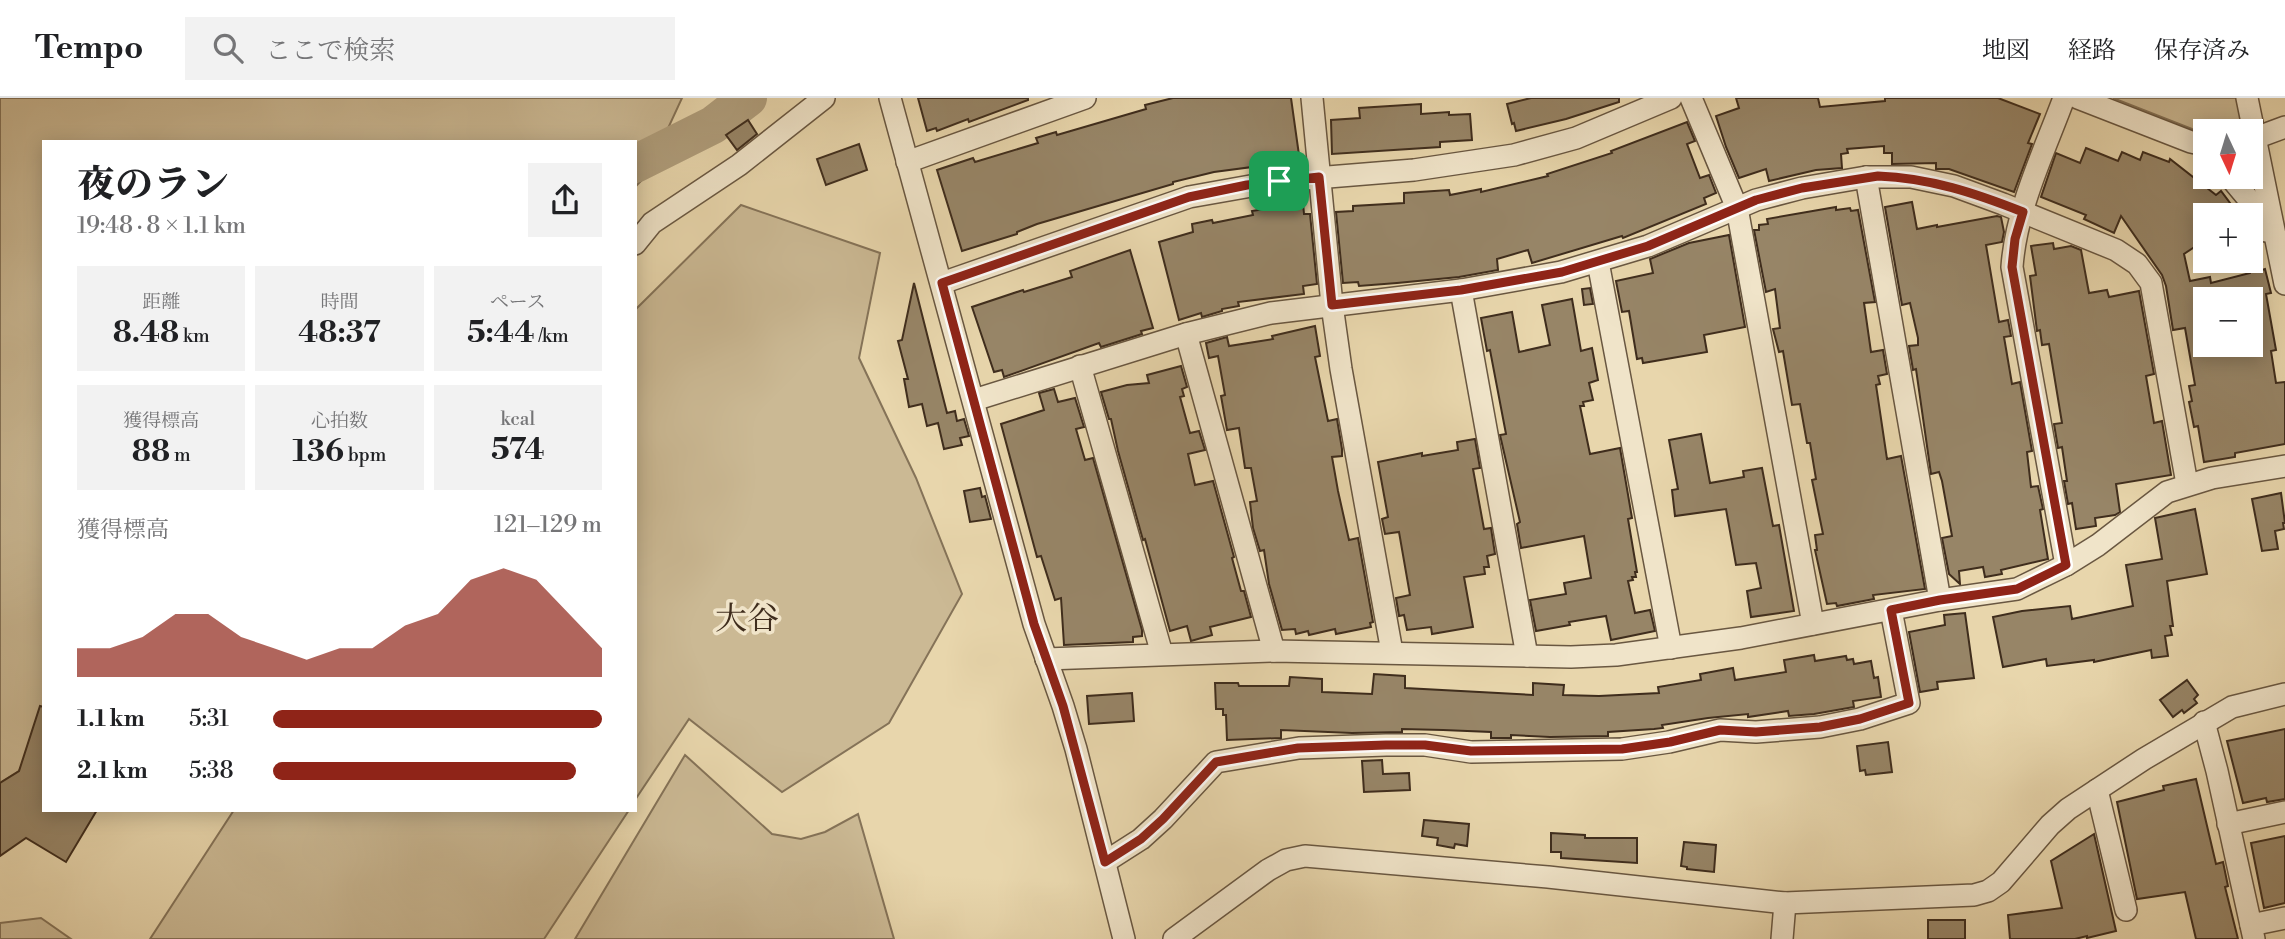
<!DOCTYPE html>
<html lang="ja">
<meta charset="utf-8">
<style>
body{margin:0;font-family:"Libre Bodoni","Noto Serif JP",serif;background:#f2f2f2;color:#202124;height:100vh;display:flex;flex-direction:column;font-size:26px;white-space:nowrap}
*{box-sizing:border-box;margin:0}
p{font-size:23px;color:#757577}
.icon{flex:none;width:38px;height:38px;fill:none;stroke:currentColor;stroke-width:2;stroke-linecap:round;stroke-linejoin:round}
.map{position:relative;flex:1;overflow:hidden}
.details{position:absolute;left:42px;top:42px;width:595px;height:672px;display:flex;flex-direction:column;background:#fff;border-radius:0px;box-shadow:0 4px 18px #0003}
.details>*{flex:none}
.needle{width:46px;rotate:176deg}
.tools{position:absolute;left:2193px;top:21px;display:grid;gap:14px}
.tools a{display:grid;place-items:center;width:70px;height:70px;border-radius:0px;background:#fff;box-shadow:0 4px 18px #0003;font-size:35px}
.pin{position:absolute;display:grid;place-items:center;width:60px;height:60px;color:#fff;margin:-30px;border-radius:14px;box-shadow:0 4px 10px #0006}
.round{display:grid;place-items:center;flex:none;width:74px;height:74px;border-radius:0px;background:#f2f2f2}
.overview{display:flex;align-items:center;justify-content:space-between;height:119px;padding:0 35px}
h1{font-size:38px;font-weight:800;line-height:52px}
.metrics{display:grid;grid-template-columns:repeat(3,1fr);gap:10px;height:119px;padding:7px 35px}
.metrics div{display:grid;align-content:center;border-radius:0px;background:#f2f2f2;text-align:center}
.metrics b{font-size:30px;font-weight:800}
.metrics small{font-size:19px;font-weight:400}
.metrics p{font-size:19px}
.chart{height:196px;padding:14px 35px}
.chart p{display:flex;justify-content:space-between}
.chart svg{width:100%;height:126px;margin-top:7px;fill:#8f2418;opacity:.7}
ul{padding:0 35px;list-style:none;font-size:23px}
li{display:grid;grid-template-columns:112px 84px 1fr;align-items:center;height:52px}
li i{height:18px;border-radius:9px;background:#8f2418}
header{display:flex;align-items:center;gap:42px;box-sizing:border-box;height:98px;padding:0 35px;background:#fff;border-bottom:2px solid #e0e0e0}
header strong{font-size:33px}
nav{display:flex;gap:38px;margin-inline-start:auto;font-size:24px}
.search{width:490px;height:63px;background:#f2f2f2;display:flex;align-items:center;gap:18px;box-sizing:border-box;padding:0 24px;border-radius:0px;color:#757577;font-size:26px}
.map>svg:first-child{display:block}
</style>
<header>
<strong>Tempo</strong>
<div class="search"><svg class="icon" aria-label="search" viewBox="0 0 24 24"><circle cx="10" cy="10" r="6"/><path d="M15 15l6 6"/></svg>ここで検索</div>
<nav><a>地図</a><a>経路</a><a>保存済み</a></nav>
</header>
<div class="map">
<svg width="2285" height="841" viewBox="0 0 2285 841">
<rect width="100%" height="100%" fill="#e8d6ac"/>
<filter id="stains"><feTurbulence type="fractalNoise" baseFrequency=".00286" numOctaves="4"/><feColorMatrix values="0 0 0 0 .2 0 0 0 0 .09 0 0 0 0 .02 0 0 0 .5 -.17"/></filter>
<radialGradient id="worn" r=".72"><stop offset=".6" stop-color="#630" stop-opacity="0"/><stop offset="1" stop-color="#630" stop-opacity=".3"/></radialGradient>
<g fill="#cbb994" stroke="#857358" stroke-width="2">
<path d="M0 0H682L646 78 635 89V44H44V618L19 673 0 685Z"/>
<path d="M2113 0H2241L2245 25 2241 33 2205 34 2192 31Z"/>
<path d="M741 107 880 155 859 260 916 380 962 496 889 625 782 694 689 621 635 702V212Z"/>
<path d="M685 657 772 736 801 741 825 734 858 716 894 841H575Z"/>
<path d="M234 712H629L544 841H150Z"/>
<path d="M41 820 71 841H0V825Z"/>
</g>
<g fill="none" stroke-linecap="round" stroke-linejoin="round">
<path stroke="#af9d7b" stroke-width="38" d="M635 66 713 27 748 0"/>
</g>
<g fill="#978567" stroke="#3f2d1d" stroke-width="2" fill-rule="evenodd">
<path d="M918 0H1028V2L969 24 968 21 937 33 936 30 927 33Z"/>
<path d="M1173 0H1291L1299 57 1289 59 1290 64 1214 74 1173 84V86L1037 126 1017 134V136L962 153 937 72 973 60 975 64 1038 45 1036 40 1056 34 1057 37 1146 11 1145 7Z"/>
<path d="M1531 0H1619V4L1566 21 1516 33 1514 25 1512 26 1507 6Z"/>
<path d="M1736 0H1818L1820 9 1885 3V0H1998L2040 16 2028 45 2032 46 2014 94 1949 71H1936V65L1892 66V55H1884V48L1847 51 1848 55 1841 56 1842 70 1816 72 1769 83 1766 71 1739 80 1726 49 1716 18 1739 10Z"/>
<path d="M1421 6V16L1449 14V17L1470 16 1472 42 1440 44V49L1332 56 1331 22 1360 20 1359 10Z"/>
<path d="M748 22 757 36 737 52 726 37Z"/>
<path d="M1687 24 1695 43 1687 46 1700 80 1709 77 1716 95 1704 100 1706 106 1623 140 1622 138 1532 165 1528 152 1497 161 1498 172 1459 179 1397 185 1359 188 1358 184 1343 185 1336 114 1353 113V108L1404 105V95L1449 92 1450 97 1481 91V94L1548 78 1547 76 1612 55 1611 53Z"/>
<path d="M859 46 867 72 826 87 817 61Z"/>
<path d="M2086 50 2118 63 2122 54 2140 62 2143 54 2169 64 2170 61 2216 97 2221 93 2239 117H2205V142L2184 156 2190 183 2210 179 2211 185 2250 175V160H2259L2262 172 2265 171 2271 195 2266 196 2276 252 2271 253 2276 285 2285 284V346L2235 355V359L2204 364 2198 328 2194 329 2189 304 2192 303 2189 288 2195 287 2185 230 2173 232 2166 188 2162 177 2121 118 2114 135 2084 121 2086 117 2041 99 2056 55 2080 65ZM2205 201H2250V247H2205Z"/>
<path d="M1912 104 1917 131 1937 127V129L1997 118 2001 119 2004 134 2002 144 1986 147 1999 224 2008 222 2011 238 2004 239 2012 286 2020 284 2032 353 2027 354 2031 389 2038 388 2043 411 2040 412 2048 461 2001 472 2002 476 1985 479 1983 469 1959 473 1960 486 1949 476 1942 440 1952 438 1942 383 1939 374 1931 376 1916 271 1913 272 1909 248 1918 247V240L1910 205 1902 207 1885 109Z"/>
<path d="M1303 105 1304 116H1310L1317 186 1303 188 1304 196 1238 204 1239 208 1222 211V213L1202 219 1201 215 1179 222 1159 144 1193 134 1192 126 1212 122 1213 125 1253 117 1252 113Z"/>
<path d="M1836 109V112L1850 110 1851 113 1858 112 1875 204 1864 205 1871 254 1883 252 1887 276 1878 278 1880 286 1876 287 1887 361 1901 358 1925 491 1873 497 1874 501 1837 508 1836 505 1827 506 1815 452H1817L1815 437 1823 436 1812 382 1816 381 1810 345H1807L1800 306 1792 307 1783 253 1779 254 1773 231 1780 230 1775 191 1766 194 1754 132H1759V127L1768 126 1767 121Z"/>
<path d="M1729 137 1745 229 1704 237 1707 254 1643 265 1642 260 1637 261 1629 213 1622 214 1616 183 1653 175 1650 161 1689 145Z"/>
<path d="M2053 145 2054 151 2071 148 2081 152 2089 195 2107 192 2109 199 2139 193 2154 276 2146 278 2154 325 2162 323 2171 377 2116 386 2120 414 2115 417 2095 420 2096 428 2076 431 2072 405 2068 406 2064 383H2067L2062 349 2058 350 2054 326 2062 325 2049 246 2042 247 2040 232 2037 233 2030 178 2036 177 2031 148Z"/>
<path d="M1130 152 1153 230 1141 233 1142 236 1101 249 1099 245 1004 279 1002 272 994 274 972 209 1023 192 1024 194 1072 179 1070 173Z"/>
<path d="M914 185 947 315 955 313 957 323 964 321 969 338 960 340 962 347 944 351 938 325 927 328 922 306 909 309 904 281H908L898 243 902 242Z"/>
<path d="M1590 190 1593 206 1584 207 1582 191Z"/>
<path d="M1572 201 1581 253 1592 250 1598 282 1589 285 1593 302 1583 304 1584 308H1580L1590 356 1620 350 1632 420 1628 421 1637 474H1635L1636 479H1632L1633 482 1628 483 1635 515 1650 512 1655 533 1611 542 1606 518 1569 524 1570 527 1536 533 1530 502 1566 496 1564 485 1591 480 1584 438 1521 450 1517 426 1520 424 1500 337 1506 336 1490 252 1487 253 1481 220 1512 214 1519 254 1550 247 1542 207Z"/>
<path d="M1315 228 1320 258 1315 259 1328 323 1337 321 1342 351V358L1332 359 1338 393 1349 442 1358 440 1373 524 1370 525 1371 529 1336 536 1335 531 1309 537 1308 533 1296 536 1295 531 1282 532 1269 486 1264 452 1260 453 1253 430 1250 404 1257 403 1251 370H1245L1239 330 1227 332 1221 298 1225 297 1218 258 1209 260 1206 245 1227 239 1229 248 1273 241 1272 238Z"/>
<path d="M1181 268 1187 289 1182 291 1184 298 1180 299 1190 335 1199 333 1205 352 1188 356 1195 387 1213 383 1234 459 1232 460 1241 493H1244L1251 519 1210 529 1212 537 1191 543 1187 528 1170 533 1145 441 1143 442 1118 353 1111 321H1109L1101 294 1127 287 1149 285 1147 277Z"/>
<path d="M1054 291 1058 304 1075 300 1084 329 1076 331 1085 362 1093 360 1142 532V538L1133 539V544L1064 547 1061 500 1055 502 1041 458 1037 459 1001 326 1044 312 1039 295Z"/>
<path d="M1701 336 1710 385 1744 379 1743 373 1762 370 1773 428 1779 427 1794 513 1751 519 1747 493 1761 490 1756 465 1736 467 1726 411 1675 418 1672 392 1678 391 1669 342Z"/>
<path d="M1475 341 1480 370 1473 371 1484 431 1491 430 1495 456 1487 458 1489 469H1484L1485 476 1464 479 1473 529 1432 536 1431 529 1407 532 1404 517 1399 518 1396 500 1410 497 1399 434 1385 436 1382 421 1388 419 1378 364 1422 355V358L1458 352 1457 344Z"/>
<path d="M980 390 982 399 985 398 991 421 970 424 964 393Z"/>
<path d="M2281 395 2285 425H2283L2284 431 2275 433 2278 451 2262 453 2252 401Z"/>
<path d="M2195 411 2207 476 2167 483 2173 528H2170L2172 537 2165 538 2168 558 2152 560 2151 552 2094 564V562L2047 568 2046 561 2003 569 1993 519 2022 513 2070 508 2072 521 2133 508 2126 467 2162 461 2155 420Z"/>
<path d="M1965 515 1974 580 1937 584 1938 591 1920 594 1909 534 1945 527 1944 517Z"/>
<path d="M1814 557 1815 563 1846 558 1847 562 1853 561 1854 566 1871 563 1874 580 1878 579 1881 599 1853 603 1854 609 1814 616 1789 618 1788 613 1748 619V616L1708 620 1662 627 1663 630 1654 631 1608 634V638L1550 639 1511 637V640H1491V634L1443 632 1402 631V634L1352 635 1281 632V640L1227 642 1226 617H1223V611H1216L1215 585H1238L1239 588H1289L1290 579 1322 581V594L1372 596 1374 576 1405 578V590L1533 597V585L1564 587 1563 597 1599 598 1659 595 1658 589 1701 582 1700 576 1733 570 1735 582 1786 574 1784 562Z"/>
<path d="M2187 582 2198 597 2194 601 2197 605 2184 615 2182 612 2173 619 2160 602Z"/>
<path d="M1132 595 1134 623 1089 626 1087 598Z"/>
<path d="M40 608 44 609V712H97L66 764 26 740 0 758V685L19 673Z"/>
<path d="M2285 631V701L2267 704 2266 700 2243 705 2227 643Z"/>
<path d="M1888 644 1892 674 1866 677 1865 672 1860 673 1857 648Z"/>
<path d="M1382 662 1383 676 1409 675 1410 692 1364 694 1362 663Z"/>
<path d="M2196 681 2216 766 2223 764 2228 788 2225 789 2238 841H2196L2185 794 2137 801 2117 704 2164 692 2163 688Z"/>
<path d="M1424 722 1469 726 1467 748 1455 746 1454 750 1437 747 1438 740 1422 738Z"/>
<path d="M1551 735 1585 737V740H1637V765L1561 760V754H1551Z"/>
<path d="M2094 736 2116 833 2087 840V838L2075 841H2010L2008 817 2062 810 2051 763Z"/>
<path d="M2285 738V805L2264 810 2251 745Z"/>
<path d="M1684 744 1716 747 1714 774 1687 771V769L1681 768Z"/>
<rect x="1928" y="822" width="37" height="19"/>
</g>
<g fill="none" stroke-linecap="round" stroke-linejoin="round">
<g stroke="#695741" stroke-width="24">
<g id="minor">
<path d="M890 0 1034 526 1063 608 1076 651 1124 841"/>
<path d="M1312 0 1332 207 1341 271 1392 554"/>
<path d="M1691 0 1737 110 1813 526"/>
<path d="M2064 0C2044 54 2016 111 2012 169L2066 467"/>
<path d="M2078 0 2191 44 2205 47"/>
<path d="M2247 0 2285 186"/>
<path d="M2250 42 2285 29"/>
<path d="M907 64 1085 0"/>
<path d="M1866 79 1940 502"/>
<path d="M2230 79 2250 103 2266 133"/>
<path d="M635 146 652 125 739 67 824 0"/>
<path d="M1598 164 1671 550"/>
<path d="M942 185 1189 99 1279 83 1414 72 1514 57 1576 40 1671 0"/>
<path d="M1461 192 1527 558"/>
<path d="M1186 236 1274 553"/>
<path d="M1080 268 1162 556"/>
<path d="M974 302 1186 236 1271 215 1461 192 1561 174 1648 148 1756 102 1802 90 1866 79H1911L1954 88 2003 106 2116 152 2137 166 2151 185 2187 386"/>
<path d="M1046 561 1274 553 1571 559 1616 557 1741 540 1940 502 2017 491 2066 467 2098 447 2167 394 2212 380 2285 368"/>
<path d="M2204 624 2217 673 2254 841"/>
<path d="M2097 692 2126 812"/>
<path d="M2228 726 2285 714"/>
<path d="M1105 764 1141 741 1163 721 1216 664 1299 650 1386 647H1425L1471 654 1622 651 1669 644 1720 632 1756 634 1820 629 1860 621 1909 605 1891 512"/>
<path d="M2251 827 2285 820"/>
<path d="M1174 841 1268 772 1286 762 1305 758 1548 779 1785 805 1974 797 1988 793 2001 784 2050 727 2068 711 2144 661 2232 609 2285 596"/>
<path d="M1782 841 1785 805"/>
</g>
</g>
<use href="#minor" stroke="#f0e4c9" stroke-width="21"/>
</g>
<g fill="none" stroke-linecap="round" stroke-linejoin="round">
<g stroke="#fff" stroke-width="14">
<path id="route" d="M1878 78C1930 80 1975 95 2023 114L2015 141 2012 169 2066 467 2017 491 1940 502 1891 512 1909 605 1860 621 1820 629 1756 634 1720 632 1670 644 1622 651 1471 653 1425 647H1386L1298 650 1216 664 1163 721 1141 741 1105 764 1063 608 1034 526 942 185 1189 99 1247 87 1319 79 1332 207 1461 192 1562 174 1648 148 1756 102 1802 90Z"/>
</g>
<use href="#route" stroke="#8f2418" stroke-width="9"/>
</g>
<g text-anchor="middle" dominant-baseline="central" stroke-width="7" stroke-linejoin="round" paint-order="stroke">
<g font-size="32" fill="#3f2d1d" stroke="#f0e4c9">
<text x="747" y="521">大谷</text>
</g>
</g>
<rect width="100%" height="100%" filter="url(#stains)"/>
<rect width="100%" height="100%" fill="url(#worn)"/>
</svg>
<div class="tools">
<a><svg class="needle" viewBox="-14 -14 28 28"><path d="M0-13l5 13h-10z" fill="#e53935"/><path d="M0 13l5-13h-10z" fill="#757577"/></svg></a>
<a>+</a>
<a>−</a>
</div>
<div class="pin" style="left:1279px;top:83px;background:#1e9e55"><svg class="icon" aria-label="arrive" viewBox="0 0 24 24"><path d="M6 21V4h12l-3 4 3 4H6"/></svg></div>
<section class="details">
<div class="overview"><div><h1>夜のラン</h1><p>19:48 · 8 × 1.1 km</p></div><a class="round"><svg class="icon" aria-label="share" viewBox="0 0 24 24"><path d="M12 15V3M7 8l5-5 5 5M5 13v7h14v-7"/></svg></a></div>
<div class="metrics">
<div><p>距離</p><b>8.48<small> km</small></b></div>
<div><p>時間</p><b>48:37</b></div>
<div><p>ペース</p><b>5:44<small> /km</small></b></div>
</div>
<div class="metrics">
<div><p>獲得標高</p><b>88<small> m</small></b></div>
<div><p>心拍数</p><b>136<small> bpm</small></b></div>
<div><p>kcal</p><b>574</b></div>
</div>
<div class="chart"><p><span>獲得標高</span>121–129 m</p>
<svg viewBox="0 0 160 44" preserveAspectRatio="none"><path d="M0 44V34L10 34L20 30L30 22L40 22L50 30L60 34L70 38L80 34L90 34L100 26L110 22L120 10L130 6L140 10L150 22L160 34V44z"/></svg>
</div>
<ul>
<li><b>1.1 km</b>5:31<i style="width:100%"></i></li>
<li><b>2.1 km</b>5:38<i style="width:92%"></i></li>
</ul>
</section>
</div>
